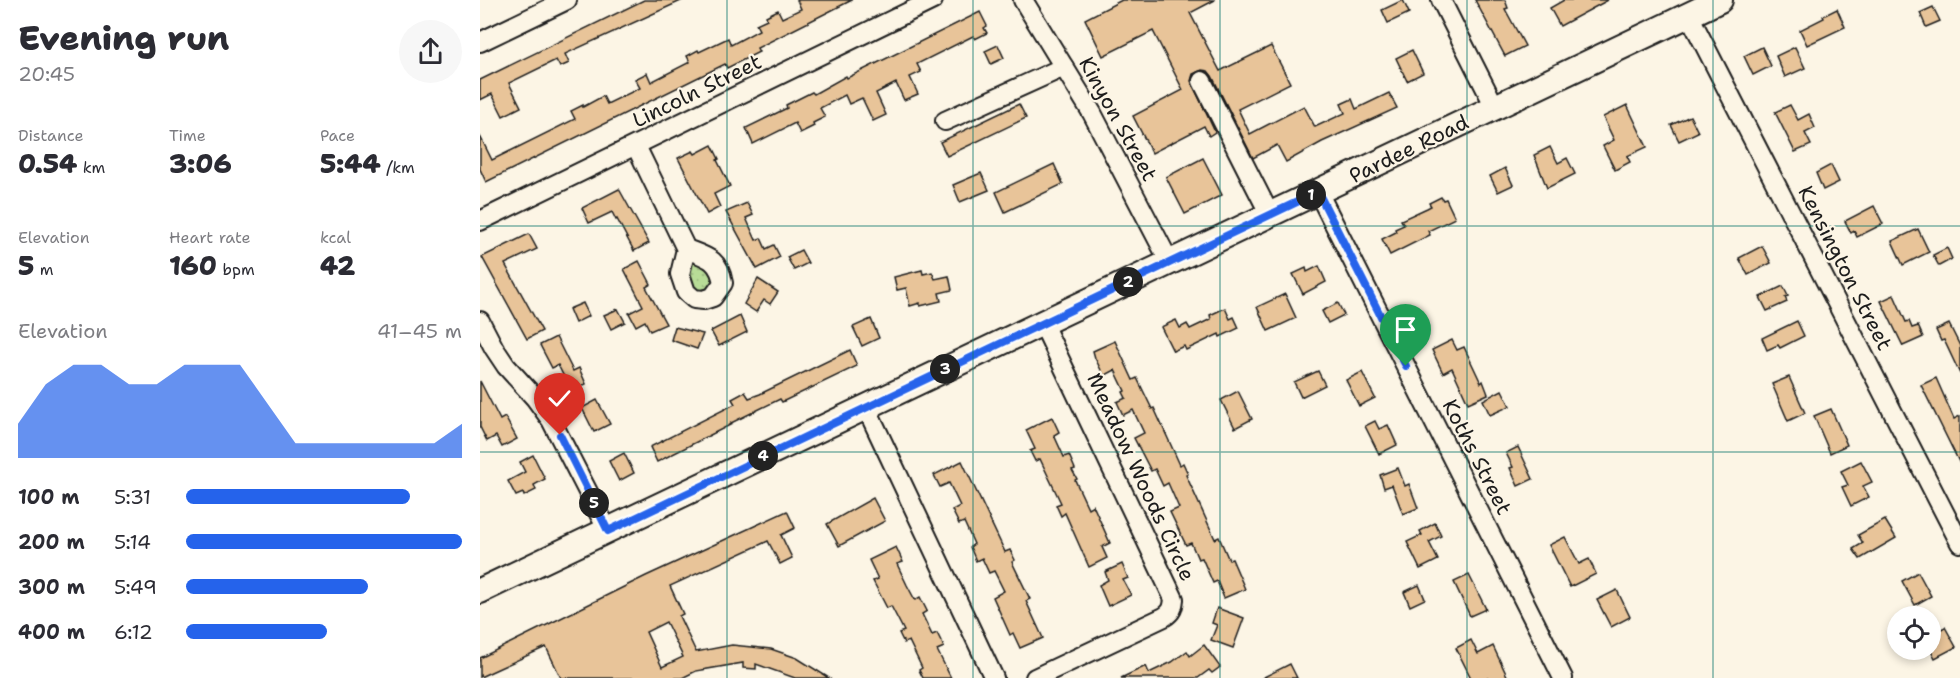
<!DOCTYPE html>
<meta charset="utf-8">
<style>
body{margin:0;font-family:"Shantell Sans",sans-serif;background:#f7f7f7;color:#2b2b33;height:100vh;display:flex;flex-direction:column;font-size:22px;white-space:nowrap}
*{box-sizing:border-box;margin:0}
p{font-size:20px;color:#7c7c81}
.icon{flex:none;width:33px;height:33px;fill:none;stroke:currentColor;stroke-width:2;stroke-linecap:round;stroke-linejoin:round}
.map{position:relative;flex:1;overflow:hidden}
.drawer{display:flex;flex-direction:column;background:#fff;width:480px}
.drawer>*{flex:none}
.fabs{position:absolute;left:1407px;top:606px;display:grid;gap:12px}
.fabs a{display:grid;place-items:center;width:54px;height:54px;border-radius:50%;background:#fff;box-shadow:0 3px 9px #0003;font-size:30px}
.pin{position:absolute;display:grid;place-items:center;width:51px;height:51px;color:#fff;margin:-62px -26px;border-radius:50% 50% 50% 0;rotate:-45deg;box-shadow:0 0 6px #0007}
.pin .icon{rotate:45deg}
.km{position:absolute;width:30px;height:30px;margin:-15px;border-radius:50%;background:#222;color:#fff;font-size:16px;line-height:30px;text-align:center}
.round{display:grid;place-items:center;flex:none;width:63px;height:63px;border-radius:32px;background:#f7f7f7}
.headline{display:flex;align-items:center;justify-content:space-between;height:102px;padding:0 18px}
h1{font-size:33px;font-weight:800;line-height:45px}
.metrics{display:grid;grid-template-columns:repeat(3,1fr);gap:9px;height:102px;padding:6px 18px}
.metrics div{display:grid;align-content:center}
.metrics b{font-size:26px;font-weight:800}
.metrics small{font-size:16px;font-weight:400}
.metrics p{font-size:16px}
.chart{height:168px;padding:12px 18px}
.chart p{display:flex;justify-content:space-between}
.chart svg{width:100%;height:108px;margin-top:6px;fill:#2563eb;opacity:.7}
ul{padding:0 18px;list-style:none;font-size:20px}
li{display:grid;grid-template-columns:96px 72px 1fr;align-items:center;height:45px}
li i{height:15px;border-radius:8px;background:#2563eb}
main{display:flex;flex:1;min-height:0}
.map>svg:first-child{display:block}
</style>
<main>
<section class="drawer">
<div class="headline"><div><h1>Evening run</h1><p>20:45</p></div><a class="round"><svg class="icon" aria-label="share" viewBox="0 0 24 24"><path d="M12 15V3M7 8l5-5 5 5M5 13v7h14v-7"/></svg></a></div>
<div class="metrics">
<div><p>Distance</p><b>0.54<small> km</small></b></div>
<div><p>Time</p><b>3:06</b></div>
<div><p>Pace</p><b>5:44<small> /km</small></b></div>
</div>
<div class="metrics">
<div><p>Elevation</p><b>5<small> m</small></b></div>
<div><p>Heart rate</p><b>160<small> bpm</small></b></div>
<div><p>kcal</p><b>42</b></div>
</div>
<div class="chart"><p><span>Elevation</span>41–45 m</p>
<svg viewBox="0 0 160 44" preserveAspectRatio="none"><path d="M0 44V30L10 14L20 6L30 6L40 14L50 14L60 6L70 6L80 6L90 22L100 38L110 38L120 38L130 38L140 38L150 38L160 30V44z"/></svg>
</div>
<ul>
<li><b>100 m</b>5:31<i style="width:81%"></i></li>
<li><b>200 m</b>5:14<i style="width:100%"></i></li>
<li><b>300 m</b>5:49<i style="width:66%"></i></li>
<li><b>400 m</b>6:12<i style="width:51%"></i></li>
</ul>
</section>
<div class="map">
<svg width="1480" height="678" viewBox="0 0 1480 678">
<defs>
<pattern id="grass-dots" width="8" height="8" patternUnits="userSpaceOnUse" patternTransform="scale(1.5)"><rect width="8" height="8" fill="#b8dc97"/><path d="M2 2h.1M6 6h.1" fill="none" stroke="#9ebc82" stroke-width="1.8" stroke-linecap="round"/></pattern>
</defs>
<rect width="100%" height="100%" fill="#fcf5e5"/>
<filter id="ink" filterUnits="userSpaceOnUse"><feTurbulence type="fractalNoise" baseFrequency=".0167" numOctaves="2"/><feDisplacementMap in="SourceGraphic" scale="12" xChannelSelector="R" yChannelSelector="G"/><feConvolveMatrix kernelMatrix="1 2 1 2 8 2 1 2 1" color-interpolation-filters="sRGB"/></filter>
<g filter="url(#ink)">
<path fill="url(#grass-dots)" stroke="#6a7c5a" stroke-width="1.5" d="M213 262 229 268 234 282 227 290 219 291 211 286 209 276Z"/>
<g fill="#e8c499" stroke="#1c1c1c" stroke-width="1.5" fill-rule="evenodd">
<path d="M164 0H203L85 54 89 63 80 67 76 60 29 83 41 107 23 116 12 94 0 100V80Z"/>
<path d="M317 0H372L277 48 279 52 247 68 245 64 6 182 0 169V136L12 160 95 119 91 111 103 105V107L123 96 127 104 160 88 155 79 167 73 171 82 210 62 207 56 218 50 219 52 248 38 251 45 279 30 276 24 287 19 286 16 298 10 302 18 321 9Z"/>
<path d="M642 0H735L710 13 740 71 791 46 810 83 758 109 770 134 824 106 835 127 865 113 861 104 872 99 876 109 909 93 917 108 842 142 806 162 797 145 773 158 732 76 728 71 722 70 713 74 711 81 735 132 729 136 724 126 672 153 653 116 703 90 673 31 623 56 605 19Z"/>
<path d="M923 0 929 13 908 23 902 10Z"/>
<path d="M995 0H1025L1028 8 1025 9 1045 46 1025 56Z"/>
<path d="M1084 0H1128L1080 26 1070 8Z"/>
<path d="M1453 7 1460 21 1446 27 1440 13Z"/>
<path d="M1357 9 1365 27 1327 45 1320 30 1344 18 1343 16Z"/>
<path d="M500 12 507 26 504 28 507 33 495 39 493 36 437 64 441 72 430 77 438 94 424 100 416 83 396 93 406 115 393 121 382 98 369 104 365 95 340 108 345 117 333 123 334 126 320 133 315 123 273 144 266 128 307 108 306 105 332 92 334 94 366 76 367 78Z"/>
<path d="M518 45 524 58 511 64 505 51Z"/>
<path d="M1282 47 1291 66 1273 75 1264 56Z"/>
<path d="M1315 47 1325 68 1305 77 1296 56Z"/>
<path d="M932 50 943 73 927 81 916 58Z"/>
<path d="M539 104 546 118 467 156 460 142Z"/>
<path d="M1147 105 1167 147 1147 156 1150 162 1135 170 1123 146 1134 140 1123 117Z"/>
<path d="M1310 105 1318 120 1329 114 1335 128 1325 133 1331 145 1315 152 1295 112Z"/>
<path d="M1210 116 1218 132 1199 141 1191 125Z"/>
<path d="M232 145 239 159 237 160 250 186 234 194 240 207 227 214 198 158 213 151 215 154Z"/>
<path d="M1070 147 1078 163 1087 158 1095 174 1067 188 1054 155Z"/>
<path d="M723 158 742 195 705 214 686 177Z"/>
<path d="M574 164 583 184 525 212 516 192Z"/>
<path d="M1351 165 1359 182 1343 190 1336 173Z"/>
<path d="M1025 168 1033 185 1018 192 1010 176Z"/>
<path d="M501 173 509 190 480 202 473 185Z"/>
<path d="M139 189 169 243 154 251 137 219 136 220 132 212 109 223 102 208Z"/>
<path d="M961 197 963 200 966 199 975 218 948 231 950 235 910 255 902 239 916 232 915 229 924 225 921 220 947 208 951 206 949 203Z"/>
<path d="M267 203 273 215 266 218 276 240 281 238 286 249 294 245 300 257 277 269 246 212Z"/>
<path d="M1394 206 1403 224 1377 237 1374 231 1371 233 1365 221Z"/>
<path d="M1438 229 1449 252 1423 265 1412 241Z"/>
<path d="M49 234 57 249 25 264 62 331 47 339 2 257Z"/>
<path d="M1282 246 1291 263 1268 275 1259 258Z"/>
<path d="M1467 248 1472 259 1459 266 1453 255Z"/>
<path d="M321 250 328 263 314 270 307 257Z"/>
<path d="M159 261 171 284 166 287 186 324 170 331 165 321 156 326 149 313 163 306 144 269Z"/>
<path d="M839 266 846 282 823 294 813 274 826 268 827 272Z"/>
<path d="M442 270 443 274 452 272 455 279 469 276 472 290 459 293 461 301 440 306V303L430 306 426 288 417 290 414 277Z"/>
<path d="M278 279 298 292 290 304 284 300 276 312 264 304Z"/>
<path d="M1303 286 1308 296 1305 297 1307 302 1287 311 1280 297Z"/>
<path d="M805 294 816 318 788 331 777 307Z"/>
<path d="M1414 295 1426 322 1429 321 1432 328 1438 326 1443 337 1423 346 1401 301Z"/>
<path d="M103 303 109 316 95 323 89 309Z"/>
<path d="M858 303 864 315 848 323 842 311Z"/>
<path d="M745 308 750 319 754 317 759 328 740 337 739 334 706 350 704 346 693 351 681 327 696 320 700 328 707 324 710 329 731 319 730 315Z"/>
<path d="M138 309 145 322 131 329 124 315Z"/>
<path d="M260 316 267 332 239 346 231 331Z"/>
<path d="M391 319 399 338 382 346 373 327Z"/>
<path d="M1317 321 1324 336 1300 348 1298 345 1287 350 1282 338Z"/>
<path d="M1469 324 1480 346V374L1464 340 1461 341 1456 330Z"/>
<path d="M195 327 223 334 217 349 191 340Z"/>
<path d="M76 337 93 371 99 368 106 384 91 391 78 365 72 368 60 345Z"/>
<path d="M972 340 977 350 984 347 1001 383 1003 381 1008 394 988 403 972 368 963 373 952 350Z"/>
<path d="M635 341 653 380 657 378 672 409 674 408 700 465 703 463 708 474 706 475 735 539 739 537 749 560 752 559 765 589 744 598 737 581 733 583 722 558 718 559 711 543 706 545 690 512 699 508 688 483 683 486 675 469 671 471 654 438 664 433 653 410 643 415 637 402 646 398 643 392 645 391 635 370 624 376 615 358 613 351Z"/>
<path d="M370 350 377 366 302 402 300 399 251 423 252 424 177 462 170 447 255 404 252 399 265 392 269 398 280 394Z"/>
<path d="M838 371 845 385 821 397 814 382Z"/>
<path d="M882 372 895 398 879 406 866 380Z"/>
<path d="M1309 377 1325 413 1308 421 1292 384Z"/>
<path d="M1456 378 1474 419 1480 416V464L1441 385Z"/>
<path d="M0 381 20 420 25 417 37 439 22 447 16 436 7 441 0 427Z"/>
<path d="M1022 390 1030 406 1010 415 1003 400Z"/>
<path d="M758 391 772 419 755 428 741 400Z"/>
<path d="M117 400 130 424 114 432 102 408Z"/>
<path d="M1351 409 1367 445 1350 453 1334 416Z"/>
<path d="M572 417 579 432 574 435 584 457 589 455 595 469 592 470 597 479 595 480 608 508 613 505 630 543 622 547 627 558 609 567 585 513 581 516 576 505 581 503 560 459 555 461 550 451 555 449 546 430Z"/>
<path d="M895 421 899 429 908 425 917 445 899 454 885 426Z"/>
<path d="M1038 447 1053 479 1038 486 1030 468 1033 467 1026 453Z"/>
<path d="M144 453 154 473 139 481 129 461Z"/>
<path d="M53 455 65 479 54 485 56 490 44 496 43 493 36 496 28 481 45 472 40 462Z"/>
<path d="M482 461 525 552 530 550 535 560 532 562 550 599 546 601 563 638 540 648 533 633 530 635 513 597 524 591 514 571 509 573 502 558 496 561 490 547 494 544 484 522 479 524 472 510 480 506 469 483 460 487 454 475Z"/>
<path d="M1381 461 1392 482 1383 486 1389 497 1371 506 1362 487 1368 485 1361 471Z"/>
<path d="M918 468 925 486 929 484 938 508 923 514 912 485 904 488 900 475Z"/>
<path d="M393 498 405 521 359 546 347 524Z"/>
<path d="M307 511 315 528 301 535 312 558 300 564 288 541 190 586 203 614 199 616 216 652 252 645 291 649 317 658 349 678H315L276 664V669L263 668V663L216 671 202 678H81L66 647 0 677V658L166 576ZM186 622 203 657 182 667 166 632Z"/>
<path d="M1405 520 1416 538 1380 559 1373 549 1383 543 1378 535Z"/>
<path d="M955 523 961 536 949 542 958 560 940 569 927 542 942 535 940 531Z"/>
<path d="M1085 537 1099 564 1109 559 1116 574 1090 587 1069 545Z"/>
<path d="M416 547 423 562 417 564 427 585 435 600 440 597 447 611 442 614 452 635 457 633 464 647 457 650 471 678H443L439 670 442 668 429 641 424 643 419 633 424 631 411 606 407 608 393 581 398 579 389 560Z"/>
<path d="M642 564 648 578 643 580 651 595 628 606 619 585 628 580 625 572Z"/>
<path d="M1438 572 1451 596 1435 605 1422 581Z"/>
<path d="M989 575 1006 609 990 616 974 582Z"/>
<path d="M939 585 945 599 930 606 924 592Z"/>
<path d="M1137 590 1150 617 1131 627 1117 600Z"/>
<path d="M737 608 764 618 753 648 731 640 737 625 732 623Z"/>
<path d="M1465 627 1476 647 1455 658 1450 648V635Z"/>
<path d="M991 640 998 654 1013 646 1028 678H991L976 648Z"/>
<path d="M724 645 740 667 732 673 729 670 718 678H641L666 666 669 673 692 662 707 651 710 656Z"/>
<path d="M810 664 817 678H782Z"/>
</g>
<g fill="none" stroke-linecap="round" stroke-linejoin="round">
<g stroke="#1c1c1c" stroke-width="22">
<g id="minor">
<path d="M543 0 612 113 690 263"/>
<path d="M961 0 1015 107"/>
<path d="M1209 15 1480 543"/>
<path d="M0 42 87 0"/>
<path d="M722 81 790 215"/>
<path d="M465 121 584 67"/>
<path d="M156 146 206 249 200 274 206 292 214 299 224 300 233 297 243 283C239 259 227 257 206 249"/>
<path d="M838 192 1083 678"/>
<path d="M0 221 453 0"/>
<path d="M0 321 14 348 26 366 55 398 71 420 128 531"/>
<path d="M386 407 514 678"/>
<path d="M555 678 684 617C692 612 693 608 694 599L562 322"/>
</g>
</g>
<g stroke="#1c1c1c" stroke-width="28">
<path id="major" d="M0 591 1240 0"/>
</g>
<use href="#minor" stroke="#fcf5e5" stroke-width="18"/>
<use href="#major" stroke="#fcf5e5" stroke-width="24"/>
</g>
</g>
<g fill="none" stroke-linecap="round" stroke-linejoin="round" filter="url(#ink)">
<g stroke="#fff" stroke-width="12">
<path id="route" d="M80 435 128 531 838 192 926 366"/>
</g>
<use href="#route" stroke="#2563eb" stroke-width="8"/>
</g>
<path fill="none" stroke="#0f766e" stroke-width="1.5" stroke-opacity="0.55" d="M247 0V678M493 0V678M740 0V678M987 0V678M1233 0V678M0 226H1480M0 452H1480"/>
<g text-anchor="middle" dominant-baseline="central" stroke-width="4.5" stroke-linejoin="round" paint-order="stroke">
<g font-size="21" fill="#1c1c1c" stroke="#fcf5e5">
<text transform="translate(217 91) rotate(-26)">Lincoln Street</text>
<text transform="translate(638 119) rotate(61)">Kinyon Street</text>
<text transform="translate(929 149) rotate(-26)">Pardee Road</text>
<text transform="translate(1365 268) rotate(63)">Kensington Street</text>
<text transform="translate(997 457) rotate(63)">Koths Street</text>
<text transform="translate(661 477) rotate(65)">Meadow Woods Circle</text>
</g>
</g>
</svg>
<div class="fabs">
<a><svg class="icon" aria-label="locate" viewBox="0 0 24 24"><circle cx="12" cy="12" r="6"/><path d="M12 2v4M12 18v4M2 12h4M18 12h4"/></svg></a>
</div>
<div class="pin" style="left:926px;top:366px;background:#1e9e55"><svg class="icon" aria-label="arrive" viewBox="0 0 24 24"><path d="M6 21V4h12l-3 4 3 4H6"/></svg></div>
<div class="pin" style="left:80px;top:435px;background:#d93025"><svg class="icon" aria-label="check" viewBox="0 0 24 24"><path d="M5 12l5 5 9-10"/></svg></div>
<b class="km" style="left:831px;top:195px">1</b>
<b class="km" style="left:648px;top:282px">2</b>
<b class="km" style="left:465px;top:369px">3</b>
<b class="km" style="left:283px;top:456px">4</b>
<b class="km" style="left:114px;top:503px">5</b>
</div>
</main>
